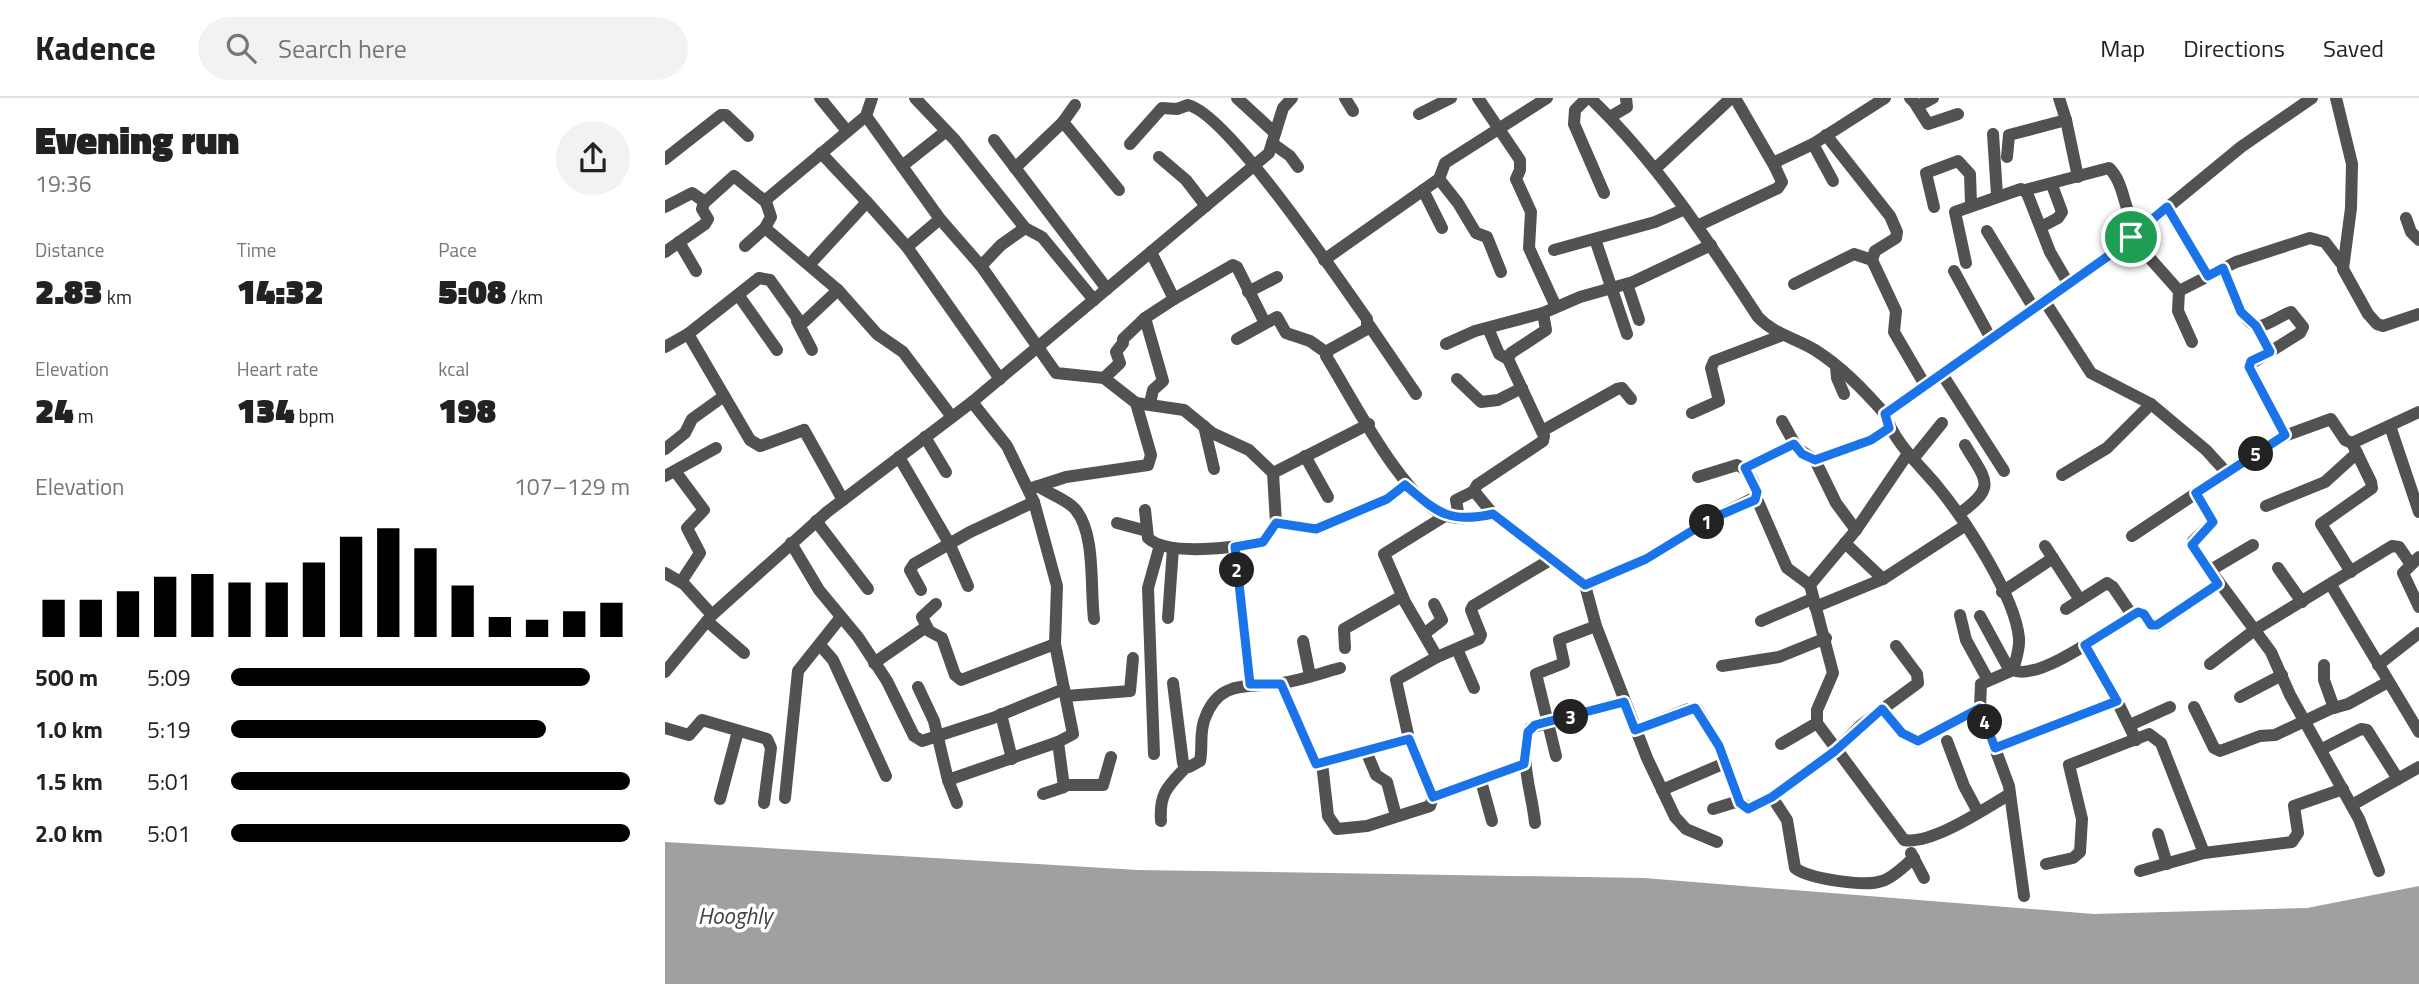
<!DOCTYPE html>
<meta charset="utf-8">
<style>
body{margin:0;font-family:"Titillium Web",sans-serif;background:#f2f2f2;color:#222;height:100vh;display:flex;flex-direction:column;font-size:26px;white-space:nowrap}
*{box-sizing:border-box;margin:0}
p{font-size:23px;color:#767676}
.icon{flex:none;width:38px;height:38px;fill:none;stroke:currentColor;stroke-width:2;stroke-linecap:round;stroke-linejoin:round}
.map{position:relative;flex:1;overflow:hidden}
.drawer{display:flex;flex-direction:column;background:#fff;width:665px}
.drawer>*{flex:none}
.pin{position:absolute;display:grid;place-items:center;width:60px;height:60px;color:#fff;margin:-30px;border:4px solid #fff;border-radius:50%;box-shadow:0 2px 7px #0007}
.km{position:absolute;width:35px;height:35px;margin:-18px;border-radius:50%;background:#222;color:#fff;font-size:19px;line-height:35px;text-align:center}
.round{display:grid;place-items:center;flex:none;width:74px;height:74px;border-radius:37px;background:#f2f2f2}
.summary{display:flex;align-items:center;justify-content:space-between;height:119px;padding:0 35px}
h1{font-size:38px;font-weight:800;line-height:52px}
.stats{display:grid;grid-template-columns:repeat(3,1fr);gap:10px;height:119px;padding:7px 35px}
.stats div{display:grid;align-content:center}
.stats b{font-size:35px;font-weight:800}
.stats small{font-size:19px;font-weight:400}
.stats p{font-size:19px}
.chart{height:196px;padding:14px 35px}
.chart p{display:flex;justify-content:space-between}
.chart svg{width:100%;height:126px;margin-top:7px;stroke:#000;stroke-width:6}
ul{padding:0 35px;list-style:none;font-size:23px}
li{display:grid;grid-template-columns:112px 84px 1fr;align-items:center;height:52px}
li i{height:18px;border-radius:9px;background:#000}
header{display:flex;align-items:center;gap:42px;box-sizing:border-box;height:98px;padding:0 35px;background:#fff;border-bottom:2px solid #e0e0e0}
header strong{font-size:33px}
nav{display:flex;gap:38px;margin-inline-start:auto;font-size:24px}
.search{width:490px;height:63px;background:#f2f2f2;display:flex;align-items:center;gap:18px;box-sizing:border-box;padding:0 24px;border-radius:38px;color:#767676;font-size:26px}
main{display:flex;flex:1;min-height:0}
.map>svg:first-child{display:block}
</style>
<header>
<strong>Kadence</strong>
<div class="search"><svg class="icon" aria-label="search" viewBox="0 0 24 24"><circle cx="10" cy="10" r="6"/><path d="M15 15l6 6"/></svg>Search here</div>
<nav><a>Map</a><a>Directions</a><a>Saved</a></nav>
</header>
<main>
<section class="drawer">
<div class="summary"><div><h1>Evening run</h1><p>19:36</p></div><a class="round"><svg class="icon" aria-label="share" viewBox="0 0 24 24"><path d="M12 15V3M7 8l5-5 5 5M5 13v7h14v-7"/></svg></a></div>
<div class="stats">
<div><p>Distance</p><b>2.83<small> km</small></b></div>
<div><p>Time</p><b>14:32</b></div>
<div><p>Pace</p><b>5:08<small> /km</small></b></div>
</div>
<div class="stats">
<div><p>Elevation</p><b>24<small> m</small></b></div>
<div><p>Heart rate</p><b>134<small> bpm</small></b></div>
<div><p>kcal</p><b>198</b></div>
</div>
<div class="chart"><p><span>Elevation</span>107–129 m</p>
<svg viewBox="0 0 160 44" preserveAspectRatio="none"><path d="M5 44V31M15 44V31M25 44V28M35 44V23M45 44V22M55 44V25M65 44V25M75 44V18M85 44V9M95 44V6M105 44V13M115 44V26M125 44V37M135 44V38M145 44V35M155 44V32"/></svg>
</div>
<ul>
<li><b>500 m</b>5:09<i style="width:90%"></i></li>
<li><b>1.0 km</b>5:19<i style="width:79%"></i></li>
<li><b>1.5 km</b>5:01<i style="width:100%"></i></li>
<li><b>2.0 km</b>5:01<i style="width:100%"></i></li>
</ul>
</section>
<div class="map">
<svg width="1754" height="886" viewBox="0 0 1754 886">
<rect width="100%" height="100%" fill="#fff"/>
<path fill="#a0a0a0" d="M0 744 473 772 979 780 1429 816 1642 810 1754 788V886H0Z"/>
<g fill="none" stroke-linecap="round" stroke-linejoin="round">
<g stroke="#525252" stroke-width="12">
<path d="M155 0 182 33"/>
<path d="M250 0 290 42 360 130 377 139 429 202"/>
<path d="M572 0 610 35"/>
<path d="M680 0 688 13"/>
<path d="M813 0 855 62V72L851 81 866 114 864 150 891 209"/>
<path d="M922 0 910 12 909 26 939 95"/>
<path d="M925 0C992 64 1042 141 1093 219 1109 236 1130 240 1150 252 1177 269 1199 292 1220 316L1446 156 1576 49 1647 0"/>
<path d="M1070 0 1110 69"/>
<path d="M1245 0 1253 8 1268 0"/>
<path d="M1671 0 1687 66 1686 110 1678 171 1703 216 1712 226 1718 228 1754 216"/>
<path d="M1251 7 1263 26 1293 16"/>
<path d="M754 16 786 0"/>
<path d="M201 18 275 121 316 168 391 275 439 280 471 305 486 357 483 367 401 379 364 391"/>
<path d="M945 19 962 9 961 0"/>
<path d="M1401 22 1413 79"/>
<path d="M398 24 454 92"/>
<path d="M1328 36 1332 97"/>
<path d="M1161 37 1225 118 1232 134 1231 140 1210 153 1207 162 1231 213 1229 234 1260 287"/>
<path d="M329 42 442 191"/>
<path d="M607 45 625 58 633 69"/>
<path d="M465 46 497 10 512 11 523 7C563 16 673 181 702 221V231L664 252 661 258C685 296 742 410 785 419 798 422 815 419 828 416L920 487 931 528 894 542 899 565 871 576 891 658"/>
<path d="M1148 46 1168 83"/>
<path d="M156 55 202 104"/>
<path d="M494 59 521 82 541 108"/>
<path d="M1342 59 1344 37 1401 22 1394 0"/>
<path d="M0 61 56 17H61L83 38"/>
<path d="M237 68 280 34"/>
<path d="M350 70 398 24 410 7"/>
<path d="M991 70 1066 0"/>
<path d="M774 81 793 105 811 135 822 139 836 174"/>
<path d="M758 92 777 130"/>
<path d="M1360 92 1444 70C1460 85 1459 115 1472 134"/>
<path d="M0 109 27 95 40 104"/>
<path d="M1269 109 1261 75 1293 63 1305 76 1306 106"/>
<path d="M1501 109 1543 178"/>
<path d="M1741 120 1746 134 1754 142"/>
<path d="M1032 128 1113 90 1117 84 1110 69 1112 63 1148 46 1220 0"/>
<path d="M1376 129 1393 120 1397 114 1387 87"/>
<path d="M100 130 173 192 212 236 238 254 287 319"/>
<path d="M1322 133 1368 209"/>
<path d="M1466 139 1514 193 1571 164 1645 140 1660 144 1676 165"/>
<path d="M930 141 962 236"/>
<path d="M14 144 31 173"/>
<path d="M80 148 100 130 106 119 101 104 103 100 201 18 207 0"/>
<path d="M242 149 275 121"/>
<path d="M889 152 990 124 1020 111"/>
<path d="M0 154 40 126 43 121 37 111 39 105 69 78 101 104"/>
<path d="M486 154 509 201"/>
<path d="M659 162 774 81 780 65 882 0"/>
<path d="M1301 165 1290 114 1356 91 1362 95 1385 154 1403 185"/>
<path d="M145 166 202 104 242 149 335 281"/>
<path d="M316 168 336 147 360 130"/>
<path d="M1558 170C1564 184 1577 230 1595 228 1605 226 1616 217 1626 214L1638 229 1635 235 1584 267 1620 337"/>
<path d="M1289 173 1325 239"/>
<path d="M962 186 974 222"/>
<path d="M1129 186 1189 156 1207 162"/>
<path d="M1514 193 1513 213 1527 244"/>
<path d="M583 194 612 179"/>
<path d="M74 198 112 252"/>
<path d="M1379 202 1426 275 1486 306 1541 352 1562 375"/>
<path d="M480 220 498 283 488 292 485 305"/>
<path d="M132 223 147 252"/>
<path d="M704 227 751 296"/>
<path d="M1591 227 1605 254"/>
<path d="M823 230 834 256 843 261"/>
<path d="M23 236 85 342 95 348 139 332 178 402"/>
<path d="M572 241 612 219 621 235 645 243 662 255"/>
<path d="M781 246 810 233 878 215 915 199 968 184 1046 147"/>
<path d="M0 249 23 236 94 180 105 182 135 224H139L173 192"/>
<path d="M1171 269 1172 280 1179 296"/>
<path d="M1277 276 1339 373"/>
<path d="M439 280 455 265 451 254 458 245V241L480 220 509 201 568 167 572 169 600 225"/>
<path d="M792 281 816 304 833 302 857 290"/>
<path d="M307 304 342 348 369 404 392 488 390 546 408 636 393 644 399 689 378 696"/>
<path d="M471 305 519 312 547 335 584 352 608 375 611 425 598 444C572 449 503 459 483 440L480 412"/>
<path d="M1027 315 1054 303 1046 270 1049 263 1118 237"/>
<path d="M1220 316C1230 346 1253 365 1273 389 1300 422 1350 498 1354 540 1355 551 1351 561 1348 572"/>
<path d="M1117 323 1132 350 1150 362 1171 405 1191 432"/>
<path d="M539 328 549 371"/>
<path d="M1725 328 1754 414"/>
<path d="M877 333 952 291 957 290 966 301"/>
<path d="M260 339 281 374"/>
<path d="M0 351 20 335 27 321 59 298"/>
<path d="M1242 357 1191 432 1145 487 1168 575 1152 612V625L1239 742C1267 747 1321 710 1345 696"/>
<path d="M640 358 663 399"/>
<path d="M234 359 284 445 303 488"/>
<path d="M1248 361 1277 325"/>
<path d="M1150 362 1206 342 1224 330"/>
<path d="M1080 370 1129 346"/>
<path d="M10 373 39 412 22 430 35 455 16 484"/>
<path d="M608 375 704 326"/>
<path d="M1397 377 1442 350 1486 306"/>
<path d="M0 378 51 350"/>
<path d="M373 388C384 396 401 401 410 411 431 435 425 490 429 521"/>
<path d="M1532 395 1548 424 1528 443V449L1606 554 1625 597 1694 721 1714 773"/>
<path d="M1091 399 1122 470 1145 487"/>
<path d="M1601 408 1660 384 1692 355"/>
<path d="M828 416 809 393 812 387 878 343 879 338 843 261 846 255 881 232 878 215"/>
<path d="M1294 416C1333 388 1321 383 1300 347"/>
<path d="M794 420 791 402 809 393"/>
<path d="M151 423 203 491"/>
<path d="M452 425 482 433"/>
<path d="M611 425 651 431 722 401 740 387"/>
<path d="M1467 438 1614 340 1666 321 1680 342 1687 345 1754 314"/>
<path d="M126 445 154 492 193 539 222 583 249 638 257 643 328 620 399 591"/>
<path d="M1180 445 1218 481"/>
<path d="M1380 448 1415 502"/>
<path d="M570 449 585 586"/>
<path d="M1754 459 1738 475 1754 509"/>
<path d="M1613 470 1637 504"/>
<path d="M1544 473 1588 447"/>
<path d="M1686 474 1656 426 1707 390 1706 384 1687 345"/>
<path d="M0 475 19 486 47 517"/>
<path d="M920 487 981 461 1048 420 1091 399C1092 386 1084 372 1072 367L1033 379"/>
<path d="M1666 487 1754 634"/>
<path d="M256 492 245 472 249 466 305 434 369 404"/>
<path d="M1337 494 1388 460"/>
<path d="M271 506 257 519 264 533 277 540 290 577 296 582 390 546"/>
<path d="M1150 509 1218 481 1301 427"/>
<path d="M1401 511 1442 485 1448 489 1467 517"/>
<path d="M1295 517 1301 542 1323 582"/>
<path d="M1315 518 1345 573"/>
<path d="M503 520 508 450"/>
<path d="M42 523 79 555"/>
<path d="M1096 523 1147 501"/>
<path d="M931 528 982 660 1010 719 1021 731 1052 744"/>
<path d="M759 536 777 522 769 506"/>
<path d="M638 543 645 578"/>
<path d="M155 547 168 562 221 678"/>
<path d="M680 550 679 531 737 498"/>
<path d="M792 551 809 590"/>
<path d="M772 559 740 504 719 456 780 418"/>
<path d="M209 565 261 529"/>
<path d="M1545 566 1591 531 1727 448 1734 449 1745 465"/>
<path d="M1659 567V582L1669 610"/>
<path d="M1713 567 1754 535"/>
<path d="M1057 568 1114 559 1161 540"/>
<path d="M0 574 47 517 162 414 307 304 604 55 618 10 627 0"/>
<path d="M508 585 518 665 524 669 535 663C538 649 534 634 540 620 555 580 583 591 617 585 637 582 656 575 675 570"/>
<path d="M616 586 651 666 744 641"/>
<path d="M253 589 269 623 283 682 393 644"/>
<path d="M401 598 465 593 468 560"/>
<path d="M1575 599 1617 577"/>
<path d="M1452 603 1471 642"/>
<path d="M1529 609 1549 650 1555 653 1595 638 1610 637 1665 611 1683 606 1723 584"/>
<path d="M1217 611 1237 635 1253 644 1315 610"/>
<path d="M336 616 347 661"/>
<path d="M1465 627 1505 609"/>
<path d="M0 630 24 637 37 622 102 641 106 650 99 705"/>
<path d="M970 632 1023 611H1032L1054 648 1075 705 1086 710 1107 699 1170 653 1196 627 1253 585 1252 576 1231 548"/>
<path d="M1282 643 1299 688 1313 714"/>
<path d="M1116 646 1152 625"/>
<path d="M1330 650 1452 603 1420 547"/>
<path d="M1657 651 1696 631 1702 632 1733 681"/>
<path d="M701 653 711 677 722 684 731 718"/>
<path d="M489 656 483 490 495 447"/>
<path d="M657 665 663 718 672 731 702 728 765 708 768 699"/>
<path d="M859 666 768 699 744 641 731 582 772 559 814 541 816 537 806 512 808 508 885 462"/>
<path d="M283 682 292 705"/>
<path d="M816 683 827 723"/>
<path d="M399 687H438L446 659"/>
<path d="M997 692 1060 665"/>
<path d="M1107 699 1122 722 1130 770C1144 781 1200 789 1217 783 1228 780 1240 767 1249 760"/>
<path d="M120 700 133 573 176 519"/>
<path d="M55 701 73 633"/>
<path d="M1687 707 1754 669"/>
<path d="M1048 711 1074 703"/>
<path d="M496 723C494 695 503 688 521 669"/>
<path d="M870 725C867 694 853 660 865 630L959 604"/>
<path d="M1493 736 1502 766"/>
<path d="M1246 755 1259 780"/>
<path d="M1381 766 1408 760 1415 754 1417 721 1404 667 1484 636 1496 645 1539 755"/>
<path d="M1475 773 1539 755 1627 744 1633 735 1629 708 1678 691"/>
<path d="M1359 798 1344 688 1315 610 1316 586 1348 572C1373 585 1449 527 1473 514L1479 516 1486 527 1492 528 1553 486"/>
</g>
</g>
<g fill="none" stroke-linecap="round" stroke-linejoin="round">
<g stroke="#fff" stroke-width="14">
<path id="route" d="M1502 109 1543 178 1558 170 1576 214 1591 228 1605 254 1586 263 1584 269 1620 337 1531 395 1548 424 1527 447 1553 486 1492 527H1486L1479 516 1473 514 1420 547 1452 603 1330 650 1315 610 1253 643 1237 635 1217 611 1170 653 1107 699 1083 711 1075 705 1054 648 1030 610 970 632 959 604 870 627 863 634 859 666 768 699 744 641 651 666 616 586H585L570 449 598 444 611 425 651 431 722 401 740 387C772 414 783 426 828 416L920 487 981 461 1048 420 1090 402 1092 394 1080 370 1129 346 1137 356 1150 362 1206 342 1224 330 1220 316 1446 156Z"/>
</g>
<use href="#route" stroke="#1a73e8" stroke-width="9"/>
</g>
<g text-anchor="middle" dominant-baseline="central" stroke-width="7" stroke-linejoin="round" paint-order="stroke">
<g font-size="23" font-style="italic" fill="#414141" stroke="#fff">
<text x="70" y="817">Hooghly</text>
</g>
</g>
</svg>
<div class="pin" style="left:1466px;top:139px;background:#1e9e55"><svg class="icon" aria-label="arrive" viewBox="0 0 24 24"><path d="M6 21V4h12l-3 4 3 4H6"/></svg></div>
<b class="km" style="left:1042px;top:424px">1</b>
<b class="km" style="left:572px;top:472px">2</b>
<b class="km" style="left:906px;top:619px">3</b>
<b class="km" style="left:1320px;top:624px">4</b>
<b class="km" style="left:1591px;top:356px">5</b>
</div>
</main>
